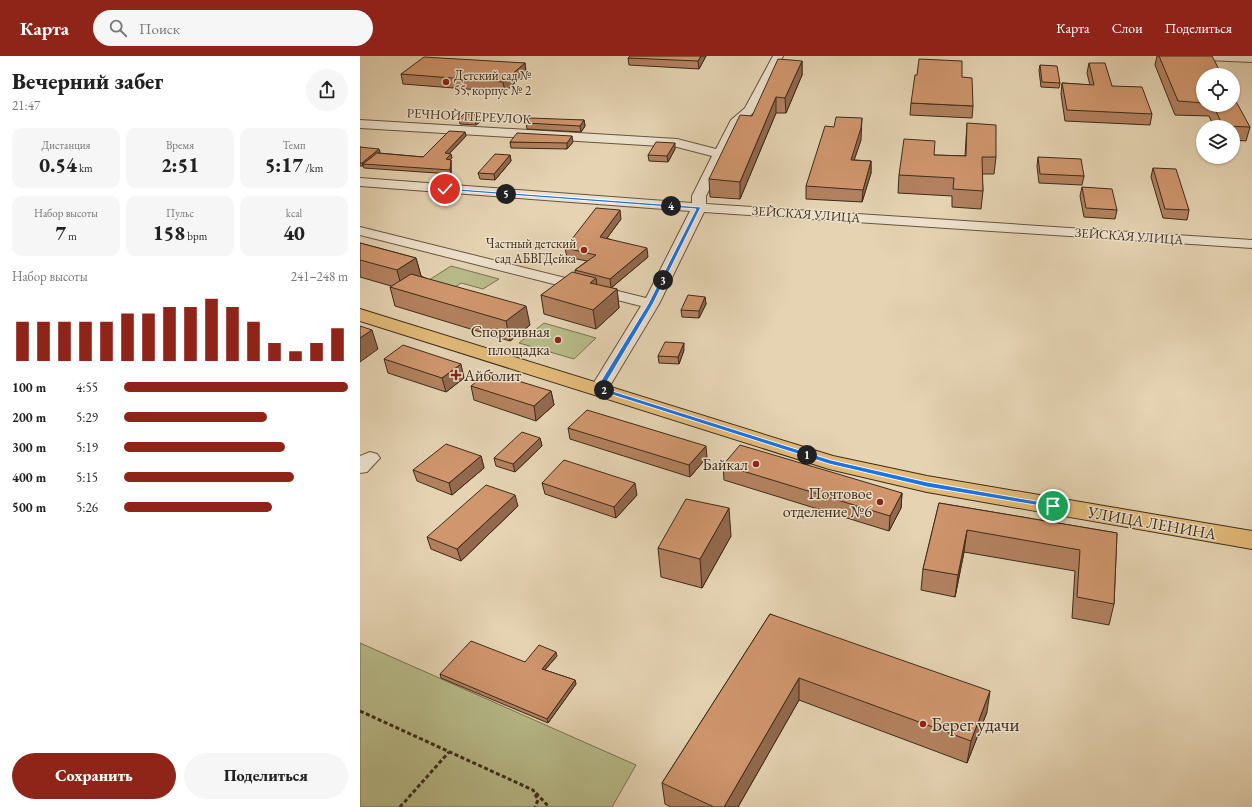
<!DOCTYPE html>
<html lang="ru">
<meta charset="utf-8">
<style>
body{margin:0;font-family:"EB Garamond",serif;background:#f6f6f6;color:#222;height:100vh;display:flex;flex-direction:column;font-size:15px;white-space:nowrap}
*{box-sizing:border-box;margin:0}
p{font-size:13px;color:#767676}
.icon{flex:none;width:22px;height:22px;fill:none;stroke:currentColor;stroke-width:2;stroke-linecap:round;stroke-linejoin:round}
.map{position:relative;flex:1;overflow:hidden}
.side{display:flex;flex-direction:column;background:#fff;width:360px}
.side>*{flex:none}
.tools{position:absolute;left:836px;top:12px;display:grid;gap:8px}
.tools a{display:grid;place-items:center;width:44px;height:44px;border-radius:50%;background:#fff;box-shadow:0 1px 3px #0004;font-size:20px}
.pin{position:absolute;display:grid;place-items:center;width:34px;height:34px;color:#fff;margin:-17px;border:2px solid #fff;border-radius:50%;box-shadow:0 1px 4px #0007}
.km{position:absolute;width:20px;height:20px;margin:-10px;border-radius:50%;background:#222;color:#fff;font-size:11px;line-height:20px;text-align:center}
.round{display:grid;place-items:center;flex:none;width:42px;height:42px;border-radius:21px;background:#f6f6f6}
.head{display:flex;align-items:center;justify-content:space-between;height:68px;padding:0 12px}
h1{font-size:22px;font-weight:800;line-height:30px}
.stats{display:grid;grid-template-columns:repeat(3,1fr);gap:6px;height:68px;padding:4px 12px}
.stats div{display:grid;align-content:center;border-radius:10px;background:#f6f6f6;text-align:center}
.stats b{font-size:20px;font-weight:800}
.stats small{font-size:11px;font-weight:400}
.stats p{font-size:11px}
.chart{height:112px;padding:8px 12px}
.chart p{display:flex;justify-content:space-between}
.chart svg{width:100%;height:72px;margin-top:4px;stroke:#8f2418;stroke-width:6}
.cta{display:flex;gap:8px;margin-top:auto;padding:8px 12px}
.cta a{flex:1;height:46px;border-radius:24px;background:#8f2418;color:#fff;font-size:16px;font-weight:800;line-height:46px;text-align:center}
.cta a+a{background:#f6f6f6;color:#222}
ul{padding:0 12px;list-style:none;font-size:13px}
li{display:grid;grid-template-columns:64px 48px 1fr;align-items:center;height:30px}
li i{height:10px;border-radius:5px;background:#8f2418}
header{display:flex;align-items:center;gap:24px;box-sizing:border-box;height:56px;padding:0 20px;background:#8f2418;color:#fff}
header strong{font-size:19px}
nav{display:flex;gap:22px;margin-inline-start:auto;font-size:14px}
.search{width:280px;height:36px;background:#f6f6f6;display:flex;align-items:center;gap:10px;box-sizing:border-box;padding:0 14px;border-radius:22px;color:#767676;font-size:15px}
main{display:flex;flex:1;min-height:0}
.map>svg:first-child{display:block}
</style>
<header>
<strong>Карта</strong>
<div class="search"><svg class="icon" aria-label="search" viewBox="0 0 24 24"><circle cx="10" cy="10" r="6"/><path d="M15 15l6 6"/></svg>Поиск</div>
<nav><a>Карта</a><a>Слои</a><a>Поделиться</a></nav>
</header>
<main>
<section class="side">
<div class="head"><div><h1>Вечерний забег</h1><p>21:47</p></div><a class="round"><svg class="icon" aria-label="share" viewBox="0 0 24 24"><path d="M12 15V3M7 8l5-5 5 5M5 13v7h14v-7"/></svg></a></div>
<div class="stats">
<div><p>Дистанция</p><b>0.54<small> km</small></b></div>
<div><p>Время</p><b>2:51</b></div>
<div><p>Темп</p><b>5:17<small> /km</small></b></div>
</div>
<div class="stats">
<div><p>Набор высоты</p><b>7<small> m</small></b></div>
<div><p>Пульс</p><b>158<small> bpm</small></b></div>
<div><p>kcal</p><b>40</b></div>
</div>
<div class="chart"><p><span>Набор высоты</span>241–248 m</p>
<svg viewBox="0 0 160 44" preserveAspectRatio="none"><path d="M5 44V20M15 44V20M25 44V20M35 44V20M45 44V20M55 44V15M65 44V15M75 44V11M85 44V11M95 44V6M105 44V11M115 44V20M125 44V33M135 44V38M145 44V33M155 44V24"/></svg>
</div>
<ul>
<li><b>100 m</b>4:55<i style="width:100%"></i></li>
<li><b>200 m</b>5:29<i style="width:64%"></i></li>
<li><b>300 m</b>5:19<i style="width:72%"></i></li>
<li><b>400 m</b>5:15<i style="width:76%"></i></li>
<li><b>500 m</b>5:26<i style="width:66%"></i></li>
</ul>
<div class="cta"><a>Сохранить</a><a>Поделиться</a></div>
</section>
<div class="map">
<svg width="892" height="751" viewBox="0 0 892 751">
<rect width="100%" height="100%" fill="#e5d3b2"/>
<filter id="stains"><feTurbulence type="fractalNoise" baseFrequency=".005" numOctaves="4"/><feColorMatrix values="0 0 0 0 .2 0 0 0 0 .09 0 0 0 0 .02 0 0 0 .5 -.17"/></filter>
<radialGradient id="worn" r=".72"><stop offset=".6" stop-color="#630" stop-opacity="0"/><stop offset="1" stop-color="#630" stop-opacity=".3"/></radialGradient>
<g fill="#b8bb8a" stroke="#7a7352">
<path d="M91 210 139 223 123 233 101 227 94 232 69 224Z"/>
<path d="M184 267 236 282 214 303 159 287Z"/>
<path d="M0 587 276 709 252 751H0Z"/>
</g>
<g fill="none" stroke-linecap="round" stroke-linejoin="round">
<g stroke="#665540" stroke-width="2">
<g id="minor">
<path d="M413 0H423L396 54 380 69 346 140V148L892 184V192L344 156 299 248 248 333 245 337 239 338 233 337 230 333 281 250 0 179V171L286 242 330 155 0 130V122L332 147V140L352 100 317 91 0 72V64L317 83 356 93 371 64 385 52Z"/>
<path d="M819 0H892V6L824 3Z"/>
<path d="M10 396 17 398 20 402 7 416 0 417V400Z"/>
</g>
</g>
<g stroke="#3c2b1a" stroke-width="2">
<path id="major" d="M0 253 473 400 567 420 892 475V493L567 436 469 413 0 265Z"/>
</g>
<g stroke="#3c2b1a" stroke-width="3" stroke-dasharray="4 2.5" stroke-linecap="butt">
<path d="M0 655 173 734 178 744 175 751"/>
<path d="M176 737 189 751"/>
<path d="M40 751 89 696"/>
</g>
<use href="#minor" fill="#eee2cd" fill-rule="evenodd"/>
<use href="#major" fill="#e2ba79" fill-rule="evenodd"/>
</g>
<g fill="#b3815f" stroke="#3c2b1a">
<path d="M346 0 339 13 269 9 268 2Z"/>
<path d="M797 0H852L843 19V49H873L890 71 886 85 873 84V71H854L849 60 815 59 795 9Z"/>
<path d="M442 5V19L426 57H416L380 143 350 141 349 123 392 60Z"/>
<path d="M165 7 166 16 145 36 43 28 41 18Z"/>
<path d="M729 7 752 30 792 58 790 69 705 65 701 38 702 27 730 29 727 17Z"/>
<path d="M680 9 700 27 699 32 681 31 679 14Z"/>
<path d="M551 47 613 50 612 62 550 59Z"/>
<path d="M104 58 121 65 116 69 100 68 99 63Z"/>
<path d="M224 64 225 70 221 76 167 73 166 67Z"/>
<path d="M607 67 636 101 634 118H622L623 135 621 153 592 151V140L538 137 539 119 574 99 605 100Z"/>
<path d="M105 76 106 80 89 98 92 102 90 104 91 108V118L4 112 3 110H0V91L20 96 19 97 63 101Z"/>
<path d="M501 84 494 104 511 105V117L502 146 446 143V130Z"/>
<path d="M150 86H213L207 93 151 92Z"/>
<path d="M315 93 308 106 289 105 288 99Z"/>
<path d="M150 99 151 105 135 124 120 123 118 117Z"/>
<path d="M678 101 724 120 722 129 679 127 677 110Z"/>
<path d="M793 112 829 154 827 164 803 162 791 121Z"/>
<path d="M722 131 757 154 755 163 724 161 720 140Z"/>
<path d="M261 163 247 182 288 201 251 232 257 233 259 252 236 273 184 258 181 239 215 217V214L227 205 207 201 205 192Z"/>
<path d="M0 187 56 202 61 220 170 269 150 285 35 250 30 231 31 230 0 221Z"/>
<path d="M345 241 346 248 339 262 322 261 321 254Z"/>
<path d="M324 294 319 308 299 307 298 300Z"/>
<path d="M24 303 104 322 86 336 28 317Z"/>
<path d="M111 330 191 335 194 349 176 365 114 344Z"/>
<path d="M208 372 347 401 330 421 210 383Z"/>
<path d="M180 382 182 390 155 416 136 410 134 402Z"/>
<path d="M121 400 124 412 92 439 57 425 53 414Z"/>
<path d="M363 409 542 437 541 452 529 475 364 424Z"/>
<path d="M182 427 277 439 256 462 185 438Z"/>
<path d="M579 447 757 477 754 548 749 569 712 562 715 515 604 496 595 541 561 534 563 513Z"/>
<path d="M158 450 101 505 71 493 67 481Z"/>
<path d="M371 480 342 532 301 521 298 492Z"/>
<path d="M410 558 627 656 607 707 439 644 378 751H311L305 748 302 727Z"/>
<path d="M197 600 185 614 215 624 216 628 188 667 81 622 80 618 165 606Z"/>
</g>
<g fill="#92694d" stroke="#3c2b1a">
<path d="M341 0H346L339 13 338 5Z"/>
<path d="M442 5V19L426 57 425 42Z"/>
<path d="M165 7 166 16 145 36 143 26Z"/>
<path d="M416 41V57L380 143V126Z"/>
<path d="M120 59 121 65 116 69 115 64Z"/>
<path d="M502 62 501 84 490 116 491 104Z"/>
<path d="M224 64 225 70 221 76 220 70Z"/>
<path d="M105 76 106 80 86 101 85 97Z"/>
<path d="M212 80 213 86 207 93V87Z"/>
<path d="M315 87V93L308 106 307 100Z"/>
<path d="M19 93 20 96 6 108H3V110L2 107Z"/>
<path d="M91 98 92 102 87 107 86 103Z"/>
<path d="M150 99 151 105 135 124 134 118Z"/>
<path d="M91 104V118L90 114Z"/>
<path d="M511 105V117L502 146 503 134Z"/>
<path d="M260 154 261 163 242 189 240 181Z"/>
<path d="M287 192 288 201 251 232 250 223Z"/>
<path d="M56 202 61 220 42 233 37 214Z"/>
<path d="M236 222 239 241 230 227Z"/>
<path d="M257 233 259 252 236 273 233 254Z"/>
<path d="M345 241 346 248 339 262V255Z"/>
<path d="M166 250 170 269 150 285 146 265Z"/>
<path d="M12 274 18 293 0 306V282Z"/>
<path d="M324 287V294L319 308 318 301Z"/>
<path d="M101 308 104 322 86 336 82 322Z"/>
<path d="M191 335 194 349 176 365 174 350Z"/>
<path d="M180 382 182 390 155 416 153 408Z"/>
<path d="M346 390 347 401 330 421 329 409Z"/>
<path d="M121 400 124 412 92 439 89 427Z"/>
<path d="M275 427 277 439 256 462 254 451Z"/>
<path d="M542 437 541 452 529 475 530 460Z"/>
<path d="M155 439 158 450 101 505 97 493Z"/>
<path d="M369 452 371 480 342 532 340 503Z"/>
<path d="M607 474 604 496 595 541 598 519Z"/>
<path d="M196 596 197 600 182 617V613Z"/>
<path d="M439 622V644L378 751H364Z"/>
<path d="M215 624 216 628 188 667 187 663Z"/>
<path d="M630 635 627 656 607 707 611 685Z"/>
</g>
<g fill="#d0966e" stroke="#3c2b1a">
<path d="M270 0H341L338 5 268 2Z"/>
<path d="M799 0H852L862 19H843V47L818 45Z"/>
<path d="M64 1 165 7 143 26 41 18Z"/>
<path d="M418 3 442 5 425 42 416 41 380 126 349 123 380 59 392 60Z"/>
<path d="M559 3 602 5V21L612 22 613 50 551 47 555 19H557Z"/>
<path d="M729 7H745L752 30 782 31 792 58 707 54 702 27 734 29Z"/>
<path d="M680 9 697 10 700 27 682 26Z"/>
<path d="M873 40 890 71 863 70 853 49H873Z"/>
<path d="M104 58 120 59 115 64 99 63Z"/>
<path d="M476 61 502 62 501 72 491 104 511 105 503 134 446 130 465 70 474 71Z"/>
<path d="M170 62 224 64 220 70 166 67Z"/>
<path d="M607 67 636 69V101H622L623 135 593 133 594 122 539 119 544 83 575 85 574 99 606 100Z"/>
<path d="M89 75 105 76 85 97 91 98 86 103 91 104 90 114 3 108 17 97 63 101Z"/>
<path d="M157 77 212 80 207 87 150 86Z"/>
<path d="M296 86 315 87 307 100 288 99Z"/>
<path d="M0 91 19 93 2 107H0Z"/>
<path d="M135 98 150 99 134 118 118 117Z"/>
<path d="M678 101 721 103 724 120 680 118Z"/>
<path d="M793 112 816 113 829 154 805 153Z"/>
<path d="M722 131 752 133 757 154 726 152Z"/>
<path d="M236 152 260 154 240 181 287 192 250 223 215 214 236 199 205 192Z"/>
<path d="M0 187 56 202 37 214 0 204Z"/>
<path d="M212 216 236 222 230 227 257 233 233 254 181 239Z"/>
<path d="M51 218 166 250 146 265 30 231Z"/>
<path d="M328 239 345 241 339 255 321 254Z"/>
<path d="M0 270 12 274 0 282Z"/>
<path d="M305 286 324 287 318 301 298 300Z"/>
<path d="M43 289 101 308 82 322 24 303Z"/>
<path d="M129 316 191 335 174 350 111 330Z"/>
<path d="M227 354 346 390 329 409 208 372Z"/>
<path d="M162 376 180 382 153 408 134 402Z"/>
<path d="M86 388 121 400 89 427 53 414Z"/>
<path d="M380 389 542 437 530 460 363 409Z"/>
<path d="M204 404 275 427 254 451 182 427Z"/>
<path d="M126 429 155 439 97 493 67 481Z"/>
<path d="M326 443 369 452 340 503 298 492Z"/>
<path d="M579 447 757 477 754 548 717 541 720 494 607 474 598 519 563 513Z"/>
<path d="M410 558 630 635 611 685 439 622 364 751H354L302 727Z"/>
<path d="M111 585 165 606 179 589 196 596 182 613 215 624 187 663 80 618Z"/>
</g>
<path fill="#1a73e8" stroke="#fff" d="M85 132 341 151 293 248 243 332 471 404 567 426 693 448 697 450 693 452 567 431 469 408 237 334 236 333 288 248 336 153 83 134Z"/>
<g fill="#8f2418" stroke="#eee2cd" stroke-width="1.5">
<circle cx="86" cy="26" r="4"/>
<circle cx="224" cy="194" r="4"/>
<circle cx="198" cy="284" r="4"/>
<path d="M94 313h4v4h4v4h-4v4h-4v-4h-4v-4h4z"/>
<circle cx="396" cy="408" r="4"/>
<circle cx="520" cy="446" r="4"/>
<circle cx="563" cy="668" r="4"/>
</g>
<g text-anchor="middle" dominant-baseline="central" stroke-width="3" stroke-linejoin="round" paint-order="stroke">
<g font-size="13" fill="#3c2b1a" stroke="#eee2cd" text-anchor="start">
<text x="94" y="19">Детский сад №<tspan x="94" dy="15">55, корпус № 2</tspan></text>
<text x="216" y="187" text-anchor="end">Частный детский<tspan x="216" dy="15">сад АБВГДейка</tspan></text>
</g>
<g font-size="13" fill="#3c2b1a" stroke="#eee2cd">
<text transform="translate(109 60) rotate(3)">РЕЧНОЙ ПЕРЕУЛОК</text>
<text transform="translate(446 158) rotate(4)">ЗЕЙСКАЯ УЛИЦА</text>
<text transform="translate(769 180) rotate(4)">ЗЕЙСКАЯ УЛИЦА</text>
</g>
<g font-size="16" fill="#3c2b1a" stroke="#eee2cd" text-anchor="end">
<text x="190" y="275">Спортивная<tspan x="190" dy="18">площадка</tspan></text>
<text x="104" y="319" text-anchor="start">Айболит</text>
<text x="388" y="408">Байкал</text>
<text x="512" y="437">Почтовое<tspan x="512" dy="18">отделение №6</tspan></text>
</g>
<g font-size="16" fill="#3c2b1a" stroke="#eee2cd">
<text transform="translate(792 467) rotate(10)">УЛИЦА ЛЕНИНА</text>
</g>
<g font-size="19" fill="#3c2b1a" stroke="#eee2cd" text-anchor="start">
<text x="571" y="668">Берег удачи</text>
</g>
</g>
<rect width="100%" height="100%" filter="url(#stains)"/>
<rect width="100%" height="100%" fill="url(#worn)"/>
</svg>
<div class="tools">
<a><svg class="icon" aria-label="locate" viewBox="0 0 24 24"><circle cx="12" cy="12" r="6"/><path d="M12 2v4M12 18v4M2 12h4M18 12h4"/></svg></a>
<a><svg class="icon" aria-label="layers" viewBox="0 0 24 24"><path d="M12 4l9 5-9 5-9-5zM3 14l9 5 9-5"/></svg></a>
</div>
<div class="pin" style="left:693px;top:450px;background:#1e9e55"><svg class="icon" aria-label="arrive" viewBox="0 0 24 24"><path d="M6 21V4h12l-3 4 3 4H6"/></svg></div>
<div class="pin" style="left:85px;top:133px;background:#d93025"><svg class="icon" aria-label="check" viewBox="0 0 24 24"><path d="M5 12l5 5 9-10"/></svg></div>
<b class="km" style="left:447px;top:399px">1</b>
<b class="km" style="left:244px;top:334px">2</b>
<b class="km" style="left:303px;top:224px">3</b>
<b class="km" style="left:311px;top:150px">4</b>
<b class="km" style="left:146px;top:138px">5</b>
</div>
</main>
